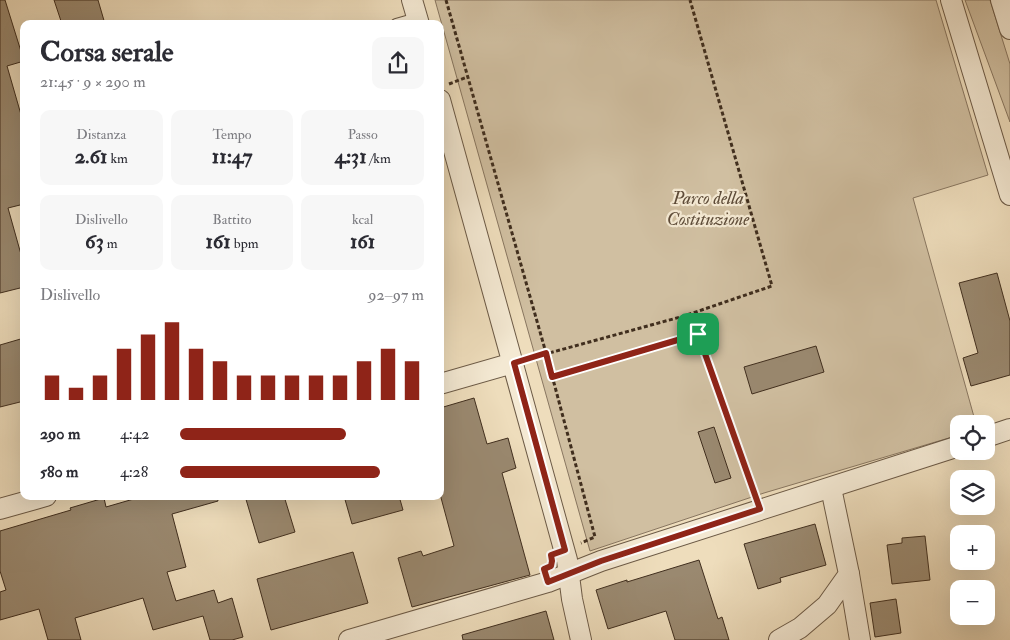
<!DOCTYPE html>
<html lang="it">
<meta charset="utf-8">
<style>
body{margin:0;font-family:"IM FELL Double Pica",serif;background:#f7f7f7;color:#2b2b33;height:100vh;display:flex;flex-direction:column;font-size:19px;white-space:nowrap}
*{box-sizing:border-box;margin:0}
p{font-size:16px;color:#7c7c81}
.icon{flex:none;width:28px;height:28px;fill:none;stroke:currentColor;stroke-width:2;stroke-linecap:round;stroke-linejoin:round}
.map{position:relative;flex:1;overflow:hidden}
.sheet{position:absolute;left:20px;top:20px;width:424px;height:480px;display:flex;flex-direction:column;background:#fff;border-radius:10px;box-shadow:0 5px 20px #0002}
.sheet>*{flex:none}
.buttons{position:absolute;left:950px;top:415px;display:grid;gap:10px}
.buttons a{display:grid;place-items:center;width:45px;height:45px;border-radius:10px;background:#fff;box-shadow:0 5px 20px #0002;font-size:25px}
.pin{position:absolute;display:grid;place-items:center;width:42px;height:42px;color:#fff;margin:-21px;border-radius:10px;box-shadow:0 2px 8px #0006}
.round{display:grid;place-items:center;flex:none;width:52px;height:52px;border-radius:10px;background:#f7f7f7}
.overview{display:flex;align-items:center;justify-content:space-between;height:85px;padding:0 20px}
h1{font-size:28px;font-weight:700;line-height:38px}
.stats{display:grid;grid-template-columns:repeat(3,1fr);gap:8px;height:85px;padding:5px 20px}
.stats div{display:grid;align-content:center;border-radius:10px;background:#f7f7f7;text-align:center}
.stats b{font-size:21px;font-weight:700}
.stats small{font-size:14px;font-weight:400}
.stats p{font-size:14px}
.chart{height:140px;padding:10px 20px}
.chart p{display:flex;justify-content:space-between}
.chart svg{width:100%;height:90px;margin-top:5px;stroke:#8f2418;stroke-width:6}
ul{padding:0 20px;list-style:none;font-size:16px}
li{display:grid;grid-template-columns:80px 60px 1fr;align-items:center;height:38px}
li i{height:12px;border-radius:6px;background:#8f2418}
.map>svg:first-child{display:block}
</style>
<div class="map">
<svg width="1010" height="640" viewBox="0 0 1010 640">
<rect width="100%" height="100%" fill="#eeddbc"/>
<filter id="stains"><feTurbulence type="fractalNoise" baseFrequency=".004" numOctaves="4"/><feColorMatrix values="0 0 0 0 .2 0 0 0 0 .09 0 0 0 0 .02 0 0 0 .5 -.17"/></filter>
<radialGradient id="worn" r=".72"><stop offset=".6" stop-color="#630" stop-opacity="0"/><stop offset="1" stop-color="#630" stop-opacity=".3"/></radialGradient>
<g fill="#d0bfa1" stroke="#887660">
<path d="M435 0H936L988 175 913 198 976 424H959V435L764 493 590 551Z"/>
<path d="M965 0H990L1010 64V122Z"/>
</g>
<g fill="#9a8970" stroke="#402e1e">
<path d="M0 0H5L24 61 7 66 24 125V204L8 208 24 265V287L0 293Z"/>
<path d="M54 0H98L105 24H62Z"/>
<path d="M997 273 1010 321V375L971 386 963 358 978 353 959 283Z"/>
<path d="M24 338V401L0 407V345Z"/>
<path d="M816 346 824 372 752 394 744 367Z"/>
<path d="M474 398 487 444 508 438 516 468 502 473 530 575 412 607 398 558 421 551 423 556 454 546 440 494V408Z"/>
<path d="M714 427 731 478 715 483 698 432Z"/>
<path d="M144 496H217L218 501 172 514 186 567 167 572 176 601 214 590 218 603 232 598 243 637 232 640H210L203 616 153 630 143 598 75 618 81 640H48L39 609 0 620V592L6 590 0 571V531L71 510 70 508 104 498 106 507Z"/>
<path d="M245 496H284L295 532 259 543Z"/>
<path d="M344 496H399L403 510 352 524Z"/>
<path d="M815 524 826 565 780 578 781 582 758 589 744 544Z"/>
<path d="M925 536 930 580 892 584 887 545 902 543V538Z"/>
<path d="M353 552 368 603 271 630 257 579Z"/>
<path d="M699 560 718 619 722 617 729 640H675L666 611 608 629 596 590 627 580V582Z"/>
<path d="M896 599 901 633 875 637 870 603Z"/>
<path d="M546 611 554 640H463L462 635Z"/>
</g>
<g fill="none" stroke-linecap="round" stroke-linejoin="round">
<g stroke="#6c5a46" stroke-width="12">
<path id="lane" d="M396 24 417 18"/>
</g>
<g stroke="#6c5a46" stroke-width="22">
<g id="street">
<path d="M412 0 419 24"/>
<path d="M951 0 1010 195"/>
<path d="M1001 0 1010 29"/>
<path d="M440 100 567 560 572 599 581 640"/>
<path d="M440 384 513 363"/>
<path d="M986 437 1010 429"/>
<path d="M0 509 46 496"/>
<path d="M849 574 860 640"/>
<path d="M349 640 548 582 601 561 959 446"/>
<path d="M779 640 800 628 827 605 849 574 831 488"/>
</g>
</g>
<g stroke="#402e1e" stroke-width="3" stroke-dasharray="4 2.5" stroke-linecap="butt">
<path d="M446 0 546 353 595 537 581 543"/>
<path d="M449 84 467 77"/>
<path d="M531 358 684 316 772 286 690 0"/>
<path d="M552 377 699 334 754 491"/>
</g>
<use href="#lane" stroke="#f4e9d3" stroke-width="10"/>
<use href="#street" stroke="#f4e9d3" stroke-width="20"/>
</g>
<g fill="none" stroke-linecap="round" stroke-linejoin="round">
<g stroke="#fff" stroke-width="10">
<path id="route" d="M698 334 760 509 601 561 548 582 544 569 551 566 552 561 551 555 565 550 514 363 546 353 552 377Z"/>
</g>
<use href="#route" stroke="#8f2418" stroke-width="6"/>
</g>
<g text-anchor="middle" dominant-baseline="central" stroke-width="4.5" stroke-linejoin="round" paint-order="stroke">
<g font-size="18" font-style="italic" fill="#5d4b38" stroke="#f4e9d3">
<text x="708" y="198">Parco della<tspan x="708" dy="21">Costituzione</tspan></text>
</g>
</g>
<rect width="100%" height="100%" filter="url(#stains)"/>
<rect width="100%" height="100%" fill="url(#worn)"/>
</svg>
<div class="buttons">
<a><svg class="icon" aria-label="locate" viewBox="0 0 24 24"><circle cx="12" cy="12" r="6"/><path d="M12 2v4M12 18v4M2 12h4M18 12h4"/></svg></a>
<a><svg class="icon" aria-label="layers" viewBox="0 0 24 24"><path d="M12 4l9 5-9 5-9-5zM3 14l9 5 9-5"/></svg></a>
<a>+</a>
<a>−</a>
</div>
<div class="pin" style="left:698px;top:334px;background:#1e9e55"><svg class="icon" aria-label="arrive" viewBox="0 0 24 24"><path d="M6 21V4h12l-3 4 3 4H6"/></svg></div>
<section class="sheet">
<div class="overview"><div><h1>Corsa serale</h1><p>21:45 · 9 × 290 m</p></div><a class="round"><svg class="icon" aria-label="share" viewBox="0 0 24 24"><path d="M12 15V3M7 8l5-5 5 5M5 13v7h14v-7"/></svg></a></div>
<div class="stats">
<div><p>Distanza</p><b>2.61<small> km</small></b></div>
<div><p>Tempo</p><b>11:47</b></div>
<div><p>Passo</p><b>4:31<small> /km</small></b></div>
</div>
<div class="stats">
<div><p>Dislivello</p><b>63<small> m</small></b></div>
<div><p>Battito</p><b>161<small> bpm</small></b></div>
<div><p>kcal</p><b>161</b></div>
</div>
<div class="chart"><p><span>Dislivello</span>92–97 m</p>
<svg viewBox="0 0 160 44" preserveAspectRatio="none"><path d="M5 44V32M15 44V38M25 44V32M35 44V19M45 44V12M55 44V6M65 44V19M75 44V25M85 44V32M95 44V32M105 44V32M115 44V32M125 44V32M135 44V25M145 44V19M155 44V25"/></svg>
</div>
<ul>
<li><b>290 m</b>4:42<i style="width:68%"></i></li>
<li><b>580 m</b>4:28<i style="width:82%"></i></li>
</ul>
</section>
</div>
